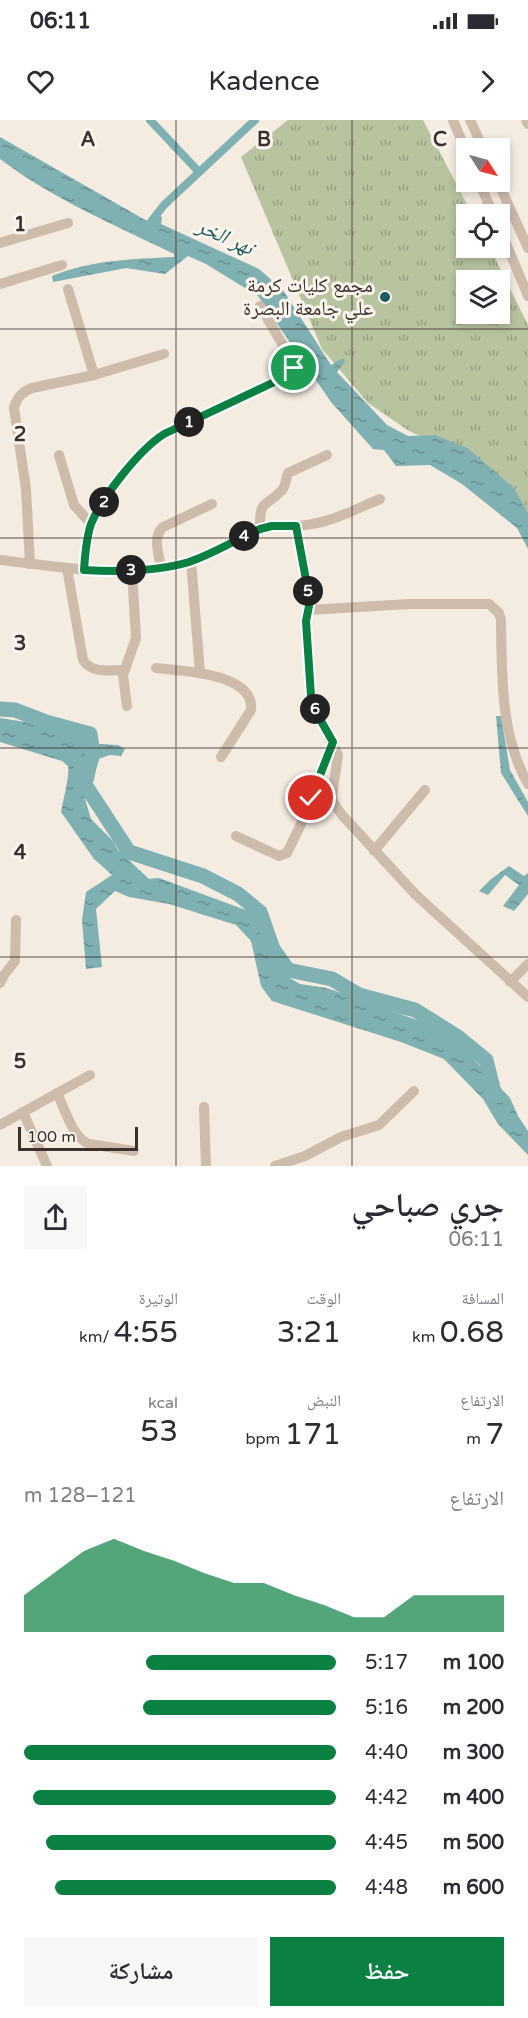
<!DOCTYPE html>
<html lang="ar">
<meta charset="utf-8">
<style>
body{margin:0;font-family:"Varela Round","Noto Naskh Arabic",sans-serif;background:#f7f7f7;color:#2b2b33;direction:rtl;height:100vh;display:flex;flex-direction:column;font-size:22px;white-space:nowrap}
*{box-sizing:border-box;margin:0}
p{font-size:20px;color:#7c7c81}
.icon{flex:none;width:33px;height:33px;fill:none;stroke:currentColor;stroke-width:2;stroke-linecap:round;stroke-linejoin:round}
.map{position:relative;height:1046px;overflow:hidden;direction:ltr}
.drawer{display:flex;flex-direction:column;background:#fff;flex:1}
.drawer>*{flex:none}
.needle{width:39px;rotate:126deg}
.controls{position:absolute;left:456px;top:18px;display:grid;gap:12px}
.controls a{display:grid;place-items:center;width:54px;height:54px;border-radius:0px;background:#fff;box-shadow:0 3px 9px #0003;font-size:30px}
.scale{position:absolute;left:18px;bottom:15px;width:120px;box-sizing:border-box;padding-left:6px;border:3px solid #3b302b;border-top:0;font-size:16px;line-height:21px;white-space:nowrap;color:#3b302b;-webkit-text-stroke:4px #fbf5ee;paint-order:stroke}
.pin{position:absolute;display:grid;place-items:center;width:51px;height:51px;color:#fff;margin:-26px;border:3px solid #fff;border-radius:50%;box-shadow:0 2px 6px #0007}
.km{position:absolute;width:30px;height:30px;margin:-15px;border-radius:50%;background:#222;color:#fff;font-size:16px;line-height:30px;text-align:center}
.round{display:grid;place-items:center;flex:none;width:63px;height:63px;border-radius:0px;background:#f7f7f7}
.overview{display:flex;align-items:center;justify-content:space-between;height:102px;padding:0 24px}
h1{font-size:33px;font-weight:600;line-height:45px}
.figures{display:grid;grid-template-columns:repeat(3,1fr);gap:9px;height:102px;padding:6px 24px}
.figures div{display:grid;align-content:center}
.figures b{font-size:30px;font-weight:600}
.figures small{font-size:16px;font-weight:400}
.figures p{font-size:16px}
.chart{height:168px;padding:12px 24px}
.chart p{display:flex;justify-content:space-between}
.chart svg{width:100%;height:108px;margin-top:6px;fill:#0b8043;opacity:.7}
.primary-button{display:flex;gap:12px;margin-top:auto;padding:12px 24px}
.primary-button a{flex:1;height:69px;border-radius:0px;background:#0b8043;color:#fff;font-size:24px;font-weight:600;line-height:69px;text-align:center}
.primary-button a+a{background:#f7f7f7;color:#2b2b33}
ul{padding:0 24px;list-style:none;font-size:20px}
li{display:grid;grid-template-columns:96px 72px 1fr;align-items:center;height:45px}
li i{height:15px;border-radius:8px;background:#0b8043}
.status{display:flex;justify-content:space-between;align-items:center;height:42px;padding:0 30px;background:#fff;direction:ltr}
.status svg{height:16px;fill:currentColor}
header{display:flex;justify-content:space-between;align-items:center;height:78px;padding:0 24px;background:#fff;font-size:27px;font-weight:600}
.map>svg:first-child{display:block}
</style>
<div class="status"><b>06:11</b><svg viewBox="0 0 49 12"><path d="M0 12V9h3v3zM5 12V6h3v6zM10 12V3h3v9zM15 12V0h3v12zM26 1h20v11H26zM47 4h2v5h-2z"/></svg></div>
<header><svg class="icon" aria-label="forward" viewBox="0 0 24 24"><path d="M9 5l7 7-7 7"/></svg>Kadence<svg class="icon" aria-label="heart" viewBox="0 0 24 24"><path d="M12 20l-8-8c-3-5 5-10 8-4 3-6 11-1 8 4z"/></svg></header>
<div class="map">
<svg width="528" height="1046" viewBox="0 0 528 1046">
<defs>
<pattern id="grass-tufts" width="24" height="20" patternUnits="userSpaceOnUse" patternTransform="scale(1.5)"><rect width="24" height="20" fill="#b8c4a0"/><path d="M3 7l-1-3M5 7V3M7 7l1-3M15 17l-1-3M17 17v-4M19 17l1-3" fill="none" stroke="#97a083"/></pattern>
<pattern id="water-ripples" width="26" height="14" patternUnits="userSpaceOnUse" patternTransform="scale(1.5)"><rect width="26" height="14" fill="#7fb0b2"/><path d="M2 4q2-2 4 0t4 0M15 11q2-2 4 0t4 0" fill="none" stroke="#699091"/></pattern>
</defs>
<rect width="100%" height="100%" fill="#f4ebe1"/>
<path fill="url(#grass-tufts)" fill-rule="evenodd" d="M288 0H423L472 94H466V128H490L528 205V412L482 343 409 311 368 283 322 229 241 37ZM466 160H500V194H466Z"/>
<g fill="url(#water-ripples)">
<path d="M0 17 147 101 154 93 162 97 161 104 259 149 283 170 331 245 343 238 345 242 337 252 387 305 408 316 435 315 467 328 514 368 528 393V429L517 408 462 364 430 345 396 346 384 330 373 329 331 282 258 176 206 144 188 136 165 154 126 148 53 162 52 156C90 140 133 139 174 137V134C115 105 53 79 0 39Z"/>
<path d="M496 596H501L510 650 528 682V696L501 653Z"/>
<path d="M0 598 38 604 98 624 118 625 125 629 121 636 110 635 98 639 94 660 85 679 91 699 113 721 118 730 149 759 159 758 251 792 261 808 283 854 300 864 327 868 431 905 467 932 510 978 518 996 528 1011V1035L498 1004 483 979 444 939 401 922 272 881 261 866 251 821 236 805 169 784 129 777 115 771 96 789 102 847 86 849 82 800 86 772 112 755 94 739 61 692C63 680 70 655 68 646L62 641 0 622Z"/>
<path d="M509 746 524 756 528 753V774L514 791 503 786 519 765 505 755 488 775 479 771 490 760Z"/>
</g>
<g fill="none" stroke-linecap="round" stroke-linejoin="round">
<g stroke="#7fb0b2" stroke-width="8">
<path d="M150 0 199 52"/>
<path d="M150 103 164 85 255 0"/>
</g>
<path stroke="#7fb0b2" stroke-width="15" d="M0 589 15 590 46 602 90 614 93 634 84 663 129 732 203 756 238 774 260 792 273 829 288 850 332 859 359 875 415 890 458 917 486 940 495 976"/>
<g stroke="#cdbbac" stroke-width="10">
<path d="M453 0 466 31"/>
<path d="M470 0 483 28"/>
<path d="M526 0 528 4"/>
<path d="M479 62 493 94"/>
<path d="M498 62 528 128"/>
<path d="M500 109 528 176"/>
<path d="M0 123 68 103"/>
<path d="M0 164 62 145"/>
<path d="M68 169 94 255"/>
<path d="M59 335 74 385 91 404"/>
<path d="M296 407 310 481 306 501 311 576 317 594 338 635 332 676 333 682 342 695 416 775 528 877"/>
<path d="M260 409C259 378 266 388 282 370 286 366 286 358 288 353L327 335"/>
<path d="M0 440C62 447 128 460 189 442 213 434 237 420 260 409 277 403 295 408 312 404 336 400 358 388 380 379"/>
<path d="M191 441 200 553"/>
<path d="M30 444 26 369 14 288C17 277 22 272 32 268L94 255 164 234"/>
<path d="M67 448 83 540C92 554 110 550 124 550"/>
<path d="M161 448C159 434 152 417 163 407L212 384"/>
<path d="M84 450C85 435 86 419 91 404 102 377 139 330 164 314L287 256 293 251 294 244 260 186"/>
<path d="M309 490 409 484H489L499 493 501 500C502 556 500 614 528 664"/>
<path d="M156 548C182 551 255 553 251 590L221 637"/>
<path d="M127 586 123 555 136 518 132 450"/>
<path d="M236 716 279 736 287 733 301 704 333 622"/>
<path d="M374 731 425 670"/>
<path d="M510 862 528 844"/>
<path d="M0 863 4 855 15 841 16 800"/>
<path d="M57 973C65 989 72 1017 89 1024L134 1031"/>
<path d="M204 987 206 1046"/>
<path d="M23 992 47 1046"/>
<path d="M0 1005 90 955"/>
<path d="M275 1046 305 1036 341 1017 379 1005 414 971"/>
</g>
</g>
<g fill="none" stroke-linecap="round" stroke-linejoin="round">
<g stroke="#fff" stroke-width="12">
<path id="route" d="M294 248 287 256 164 314C139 330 102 377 91 404 86 419 85 435 84 450 118 452 156 452 189 442 213 434 237 419 260 409L272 406H296L310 481 306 501 311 576 317 594 333 622 311 678"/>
</g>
<use href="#route" stroke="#0b8043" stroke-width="8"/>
</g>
<path fill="none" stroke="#3b302b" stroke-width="1.5" stroke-opacity="0.55" d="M176 0V1046M352 0V1046M0 209H528M0 418H528M0 628H528M0 837H528"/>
<circle fill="#1f5a5e" stroke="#fbf5ee" stroke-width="2" cx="385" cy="177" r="6"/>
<g text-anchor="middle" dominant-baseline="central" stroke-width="6" stroke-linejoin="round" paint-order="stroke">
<g font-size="20" fill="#3b302b" stroke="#fbf5ee" text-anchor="end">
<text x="373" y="166">مجمع كليات كرمة<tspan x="373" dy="23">علي جامعة البصرة</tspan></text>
</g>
<g font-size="21" font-style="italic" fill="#1f5a5e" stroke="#fbf5ee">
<text transform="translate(225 117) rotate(24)">نهر الخر</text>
</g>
</g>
<g font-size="20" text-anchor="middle" font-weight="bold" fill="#3b302b" stroke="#fbf5ee" stroke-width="6" stroke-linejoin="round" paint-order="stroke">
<text x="88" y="26">A</text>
<text x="264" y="26">B</text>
<text x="440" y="26">C</text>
<text x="20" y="111">1</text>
<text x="20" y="321">2</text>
<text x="20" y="530">3</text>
<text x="20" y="739">4</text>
<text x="20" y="948">5</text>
</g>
</svg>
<div class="controls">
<a><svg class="needle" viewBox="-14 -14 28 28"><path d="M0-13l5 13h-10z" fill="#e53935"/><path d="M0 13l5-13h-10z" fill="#7c7c81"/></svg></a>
<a><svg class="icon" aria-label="locate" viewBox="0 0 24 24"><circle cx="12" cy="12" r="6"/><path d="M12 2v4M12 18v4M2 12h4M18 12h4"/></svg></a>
<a><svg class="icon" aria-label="layers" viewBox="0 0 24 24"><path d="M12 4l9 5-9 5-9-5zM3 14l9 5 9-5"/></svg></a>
</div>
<div class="scale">100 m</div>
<div class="pin" style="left:294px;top:248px;background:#1e9e55"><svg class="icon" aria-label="arrive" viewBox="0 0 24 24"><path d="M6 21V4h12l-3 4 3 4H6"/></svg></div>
<div class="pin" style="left:311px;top:678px;background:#d93025"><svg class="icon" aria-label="check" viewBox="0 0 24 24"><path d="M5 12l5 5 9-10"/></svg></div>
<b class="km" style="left:189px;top:302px">1</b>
<b class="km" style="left:104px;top:382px">2</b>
<b class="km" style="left:131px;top:450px">3</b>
<b class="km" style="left:244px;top:416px">4</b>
<b class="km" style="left:308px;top:471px">5</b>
<b class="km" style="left:315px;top:589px">6</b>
</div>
<section class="drawer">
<div class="overview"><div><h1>جري صباحي</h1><p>06:11</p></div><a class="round"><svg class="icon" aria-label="share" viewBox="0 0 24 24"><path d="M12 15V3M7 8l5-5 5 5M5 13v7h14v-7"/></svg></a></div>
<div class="figures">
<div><p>المسافة</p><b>0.68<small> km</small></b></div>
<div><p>الوقت</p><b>3:21</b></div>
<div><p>الوتيرة</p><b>4:55<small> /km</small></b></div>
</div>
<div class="figures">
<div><p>الارتفاع</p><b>7<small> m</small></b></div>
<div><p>النبض</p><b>171<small> bpm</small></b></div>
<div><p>kcal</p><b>53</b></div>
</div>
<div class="chart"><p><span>الارتفاع</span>121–128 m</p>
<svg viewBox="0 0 160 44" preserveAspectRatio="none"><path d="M0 44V29L10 20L20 11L30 6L40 11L50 15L60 20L70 24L80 24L90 29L100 33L110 38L120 38L130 29L140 29L150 29L160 29V44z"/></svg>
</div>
<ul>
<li><b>100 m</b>5:17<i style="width:61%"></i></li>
<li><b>200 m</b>5:16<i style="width:62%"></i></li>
<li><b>300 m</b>4:40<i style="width:100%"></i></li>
<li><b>400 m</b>4:42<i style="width:97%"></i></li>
<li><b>500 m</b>4:45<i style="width:93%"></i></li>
<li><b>600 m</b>4:48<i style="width:90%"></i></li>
</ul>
<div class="primary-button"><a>حفظ</a><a>مشاركة</a></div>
</section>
